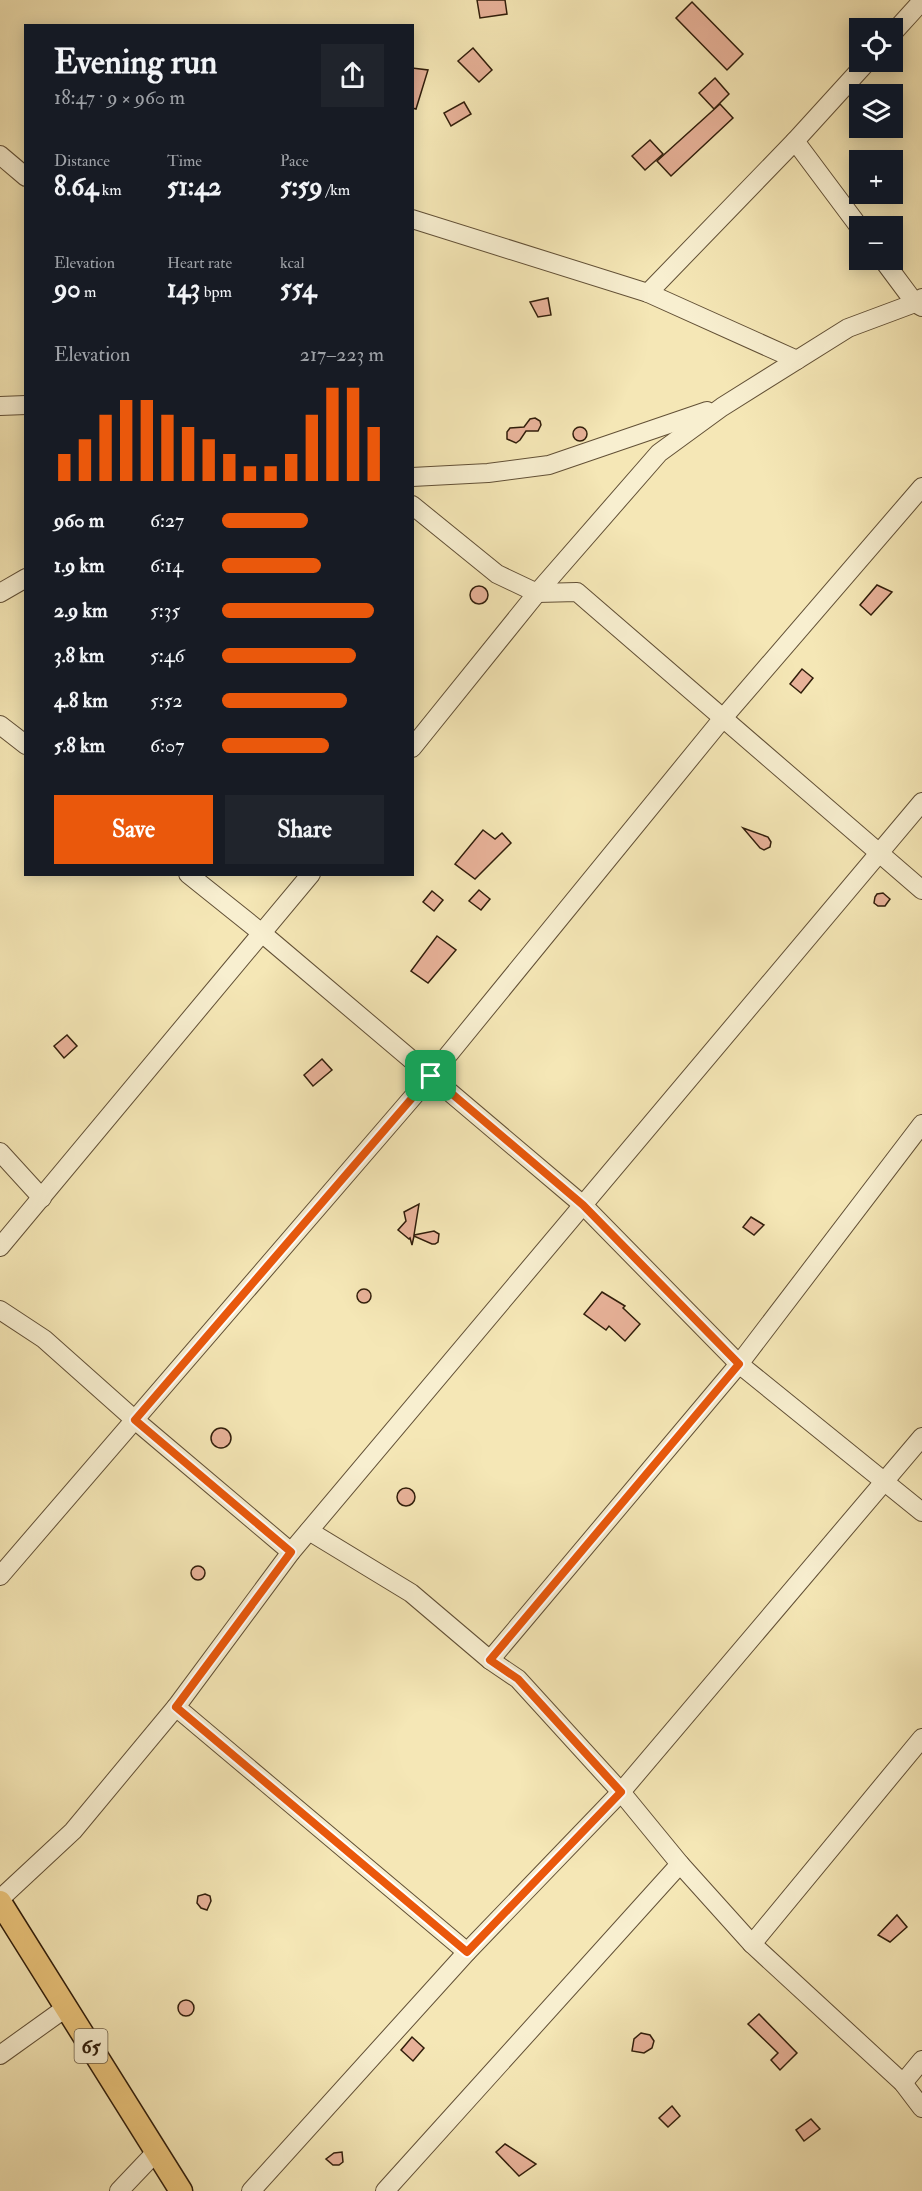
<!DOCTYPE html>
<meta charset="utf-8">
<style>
body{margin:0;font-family:"IM FELL Double Pica",serif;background:#20242c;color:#f1f3f6;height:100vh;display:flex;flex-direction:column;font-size:22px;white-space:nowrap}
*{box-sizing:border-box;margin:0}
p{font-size:20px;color:#9ea1a6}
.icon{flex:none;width:33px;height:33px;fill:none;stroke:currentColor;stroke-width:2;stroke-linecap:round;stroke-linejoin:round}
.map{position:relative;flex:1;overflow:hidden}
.sheet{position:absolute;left:24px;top:24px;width:390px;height:852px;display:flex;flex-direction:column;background:#171b24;border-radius:0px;box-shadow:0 3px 15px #0003}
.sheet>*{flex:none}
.tools{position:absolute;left:849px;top:18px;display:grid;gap:12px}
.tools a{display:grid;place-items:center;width:54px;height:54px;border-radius:0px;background:#171b24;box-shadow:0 3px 15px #0003;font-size:30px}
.pin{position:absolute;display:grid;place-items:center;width:51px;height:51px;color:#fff;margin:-26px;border-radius:12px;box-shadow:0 3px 9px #0006}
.round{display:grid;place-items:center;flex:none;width:63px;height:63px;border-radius:0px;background:#20242c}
.overview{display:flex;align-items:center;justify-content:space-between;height:102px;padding:0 30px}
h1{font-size:33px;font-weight:800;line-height:45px}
.figures{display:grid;grid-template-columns:repeat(3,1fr);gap:9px;height:102px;padding:6px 30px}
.figures div{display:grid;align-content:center}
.figures b{font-size:26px;font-weight:800}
.figures small{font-size:16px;font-weight:400}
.figures p{font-size:16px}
.chart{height:168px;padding:12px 30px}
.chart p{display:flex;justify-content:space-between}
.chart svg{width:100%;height:108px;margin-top:6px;stroke:#ea580c;stroke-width:6}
.primary-button{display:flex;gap:12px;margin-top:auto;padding:12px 30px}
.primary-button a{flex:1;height:69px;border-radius:0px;background:#ea580c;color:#fff;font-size:24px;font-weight:800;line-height:69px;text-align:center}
.primary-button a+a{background:#20242c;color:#f1f3f6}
ul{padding:0 30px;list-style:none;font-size:20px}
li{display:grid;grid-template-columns:96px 72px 1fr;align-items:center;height:45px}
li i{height:15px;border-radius:8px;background:#ea580c}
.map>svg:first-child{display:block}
</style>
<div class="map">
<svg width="922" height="2191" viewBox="0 0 922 2191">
<rect width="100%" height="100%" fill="#f5e7b6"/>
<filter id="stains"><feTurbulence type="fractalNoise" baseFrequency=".00333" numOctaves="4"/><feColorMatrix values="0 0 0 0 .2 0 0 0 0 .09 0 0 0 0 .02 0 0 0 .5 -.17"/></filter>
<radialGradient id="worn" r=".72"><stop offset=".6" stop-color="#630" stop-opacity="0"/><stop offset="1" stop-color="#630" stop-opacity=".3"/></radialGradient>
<g fill="#e8b299" stroke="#311e0b" stroke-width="1.5">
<path d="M477 0H505L507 14 480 18Z"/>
<path d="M692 2 743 54 727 70 676 18Z"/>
<path d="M473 48 492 70 479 82 458 61Z"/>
<path d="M412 68 428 70 416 109 412 108Z"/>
<path d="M715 78 729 94 714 109 699 93Z"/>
<path d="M464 102 471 114 451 126 444 113Z"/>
<path d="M720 104 733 118 671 176 657 161Z"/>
<path d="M650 140 663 154 645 170 632 156Z"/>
<path d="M548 298 551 315 538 317 530 302Z"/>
<path d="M535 418 540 421 541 425 538 431H526L520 440 516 443 507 439V432L510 428 524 427 530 419Z"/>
<circle cx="580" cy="434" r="7"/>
<path d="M877 585 892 592 871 615 860 605Z"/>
<circle cx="479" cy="595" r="9"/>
<path d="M802 669 813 678 801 693 790 684Z"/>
<path d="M743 828 768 837 771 842 770 847 764 850 760 848Z"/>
<path d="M483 830 495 839 502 833 511 843 475 879 455 864Z"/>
<path d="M479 890 490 899 481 910 469 901Z"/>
<path d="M432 891 443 900 434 911 423 902Z"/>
<path d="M883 893 890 899 885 906H878L874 903 875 897 877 894Z"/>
<path d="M437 936 456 950 428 983 411 971Z"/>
<path d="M67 1035 77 1046 64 1058 54 1046Z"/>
<path d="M322 1059 332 1070 313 1086 304 1075Z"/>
<path d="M419 1204 414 1235 434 1231 439 1234 438 1242 435 1244H432L414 1236 412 1245 410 1238 409 1239 398 1230 406 1221 404 1212Z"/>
<path d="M751 1217 764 1225 754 1235 743 1227Z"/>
<circle cx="364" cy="1296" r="7"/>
<path d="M602 1292 625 1306 623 1308 640 1324 625 1341 609 1326 606 1330 584 1314Z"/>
<circle cx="221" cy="1438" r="10"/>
<circle cx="406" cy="1497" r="9"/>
<circle cx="198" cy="1573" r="7"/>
<path d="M205 1894 210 1896 211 1901 207 1910 201 1908 197 1903 198 1896Z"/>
<path d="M897 1915 907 1927 890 1942 878 1935Z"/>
<circle cx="186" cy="2008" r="8"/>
<path d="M759 2014 797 2053 780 2070 771 2060 778 2053 748 2024Z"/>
<path d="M641 2033 650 2035 654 2041 652 2048 644 2053 632 2051 634 2039Z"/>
<path d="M412 2037 424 2048 413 2061 401 2050Z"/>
<path d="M672 2106 680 2116 668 2127 659 2118Z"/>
<path d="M811 2119 820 2129 804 2141 796 2130Z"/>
<path d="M505 2144 536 2164 519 2176 496 2152Z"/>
<path d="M342 2152 343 2162 339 2165H333L326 2159 334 2153Z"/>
</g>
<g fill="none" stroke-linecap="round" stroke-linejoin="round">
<g stroke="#625036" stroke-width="20">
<g id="minor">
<path d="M892 34 922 1"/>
<path d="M795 141 860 228"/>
<path d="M0 155 26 177"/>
<path d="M412 219 648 293 797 360"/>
<path d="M883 260 915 303 922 307"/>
<path d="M648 293 795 141 867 62"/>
<path d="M0 406 26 405"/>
<path d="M412 477 488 473 549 465 707 411"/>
<path d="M412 505 497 574 537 593 577 592 922 890"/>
<path d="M0 593 26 578"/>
<path d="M0 725 26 745"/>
<path d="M412 748 537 593 659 453 722 407 848 328 915 303 922 298"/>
<path d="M188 874 263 934 583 1205 739 1364 922 1512"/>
<path d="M0 1152 42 1198"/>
<path d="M0 1247 311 874"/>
<path d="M0 1310 44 1339 135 1420 291 1552"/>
<path d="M309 1531 411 1593 490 1660 518 1679 621 1792 680 1864 752 1944 903 2083 922 2108"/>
<path d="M0 1576 431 1076 723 718 922 487"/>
<path d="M490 1660 739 1364 922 1124"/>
<path d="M176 1707 467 1952"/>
<path d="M0 1899 73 1831 176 1707 291 1552 922 802"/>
<path d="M752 1944 922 1738"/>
<path d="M0 2055 67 2007"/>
<path d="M903 2083 922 2060"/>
<path d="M119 2191 156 2152"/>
<path d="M251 2191 467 1952 621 1792 922 1437"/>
<path d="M385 2191 680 1864"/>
</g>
</g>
<g stroke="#311e0b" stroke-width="25">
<path id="major" d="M0 1902 181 2191"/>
</g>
<use href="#minor" stroke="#f8efd0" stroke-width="18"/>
<use href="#major" stroke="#eac47b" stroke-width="22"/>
</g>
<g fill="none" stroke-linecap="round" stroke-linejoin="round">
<g stroke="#fff" stroke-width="12">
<path id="route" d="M431 1076 583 1205 739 1364 490 1660 518 1679 621 1792 467 1952 176 1707 291 1552 135 1420Z"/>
</g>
<use href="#route" stroke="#ea580c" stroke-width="8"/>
</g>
<g text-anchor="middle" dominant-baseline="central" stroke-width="4.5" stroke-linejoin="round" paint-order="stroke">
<rect fill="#f8efd0" stroke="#6d5d46" stroke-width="1.5" x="74.5" y="2029" width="33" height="34" rx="4.5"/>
<g font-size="20" font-weight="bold" fill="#311e0b">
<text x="91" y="2046">65</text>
</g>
</g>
<rect width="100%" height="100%" filter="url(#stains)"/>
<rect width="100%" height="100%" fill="url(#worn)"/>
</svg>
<div class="tools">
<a><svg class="icon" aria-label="locate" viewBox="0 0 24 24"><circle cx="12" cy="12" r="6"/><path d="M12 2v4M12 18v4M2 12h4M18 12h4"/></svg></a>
<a><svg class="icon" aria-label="layers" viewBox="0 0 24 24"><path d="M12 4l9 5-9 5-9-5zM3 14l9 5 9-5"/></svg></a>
<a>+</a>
<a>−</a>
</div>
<div class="pin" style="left:431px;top:1076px;background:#1e9e55"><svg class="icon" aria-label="arrive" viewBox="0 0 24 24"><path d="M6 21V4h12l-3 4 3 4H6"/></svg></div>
<section class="sheet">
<div class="overview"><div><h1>Evening run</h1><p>18:47 · 9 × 960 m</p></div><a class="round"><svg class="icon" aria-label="share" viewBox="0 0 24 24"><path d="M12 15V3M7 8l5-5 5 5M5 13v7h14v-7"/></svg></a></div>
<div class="figures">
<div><p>Distance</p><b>8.64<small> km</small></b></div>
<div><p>Time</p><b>51:42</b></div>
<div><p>Pace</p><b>5:59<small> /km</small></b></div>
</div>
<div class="figures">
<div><p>Elevation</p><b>90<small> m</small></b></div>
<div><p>Heart rate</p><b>143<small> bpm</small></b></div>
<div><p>kcal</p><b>554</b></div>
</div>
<div class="chart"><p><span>Elevation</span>217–223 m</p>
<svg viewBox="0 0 160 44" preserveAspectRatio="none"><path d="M5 44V33M15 44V27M25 44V17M35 44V11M45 44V11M55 44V17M65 44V22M75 44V27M85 44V33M95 44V38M105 44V38M115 44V33M125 44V17M135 44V6M145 44V6M155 44V22"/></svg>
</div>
<ul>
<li><b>960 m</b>6:27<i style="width:53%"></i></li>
<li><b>1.9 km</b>6:14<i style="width:61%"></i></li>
<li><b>2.9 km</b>5:35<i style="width:94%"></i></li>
<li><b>3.8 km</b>5:46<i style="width:83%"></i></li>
<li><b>4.8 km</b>5:52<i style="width:77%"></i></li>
<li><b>5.8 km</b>6:07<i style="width:66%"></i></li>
</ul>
<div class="primary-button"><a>Save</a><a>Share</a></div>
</section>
</div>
